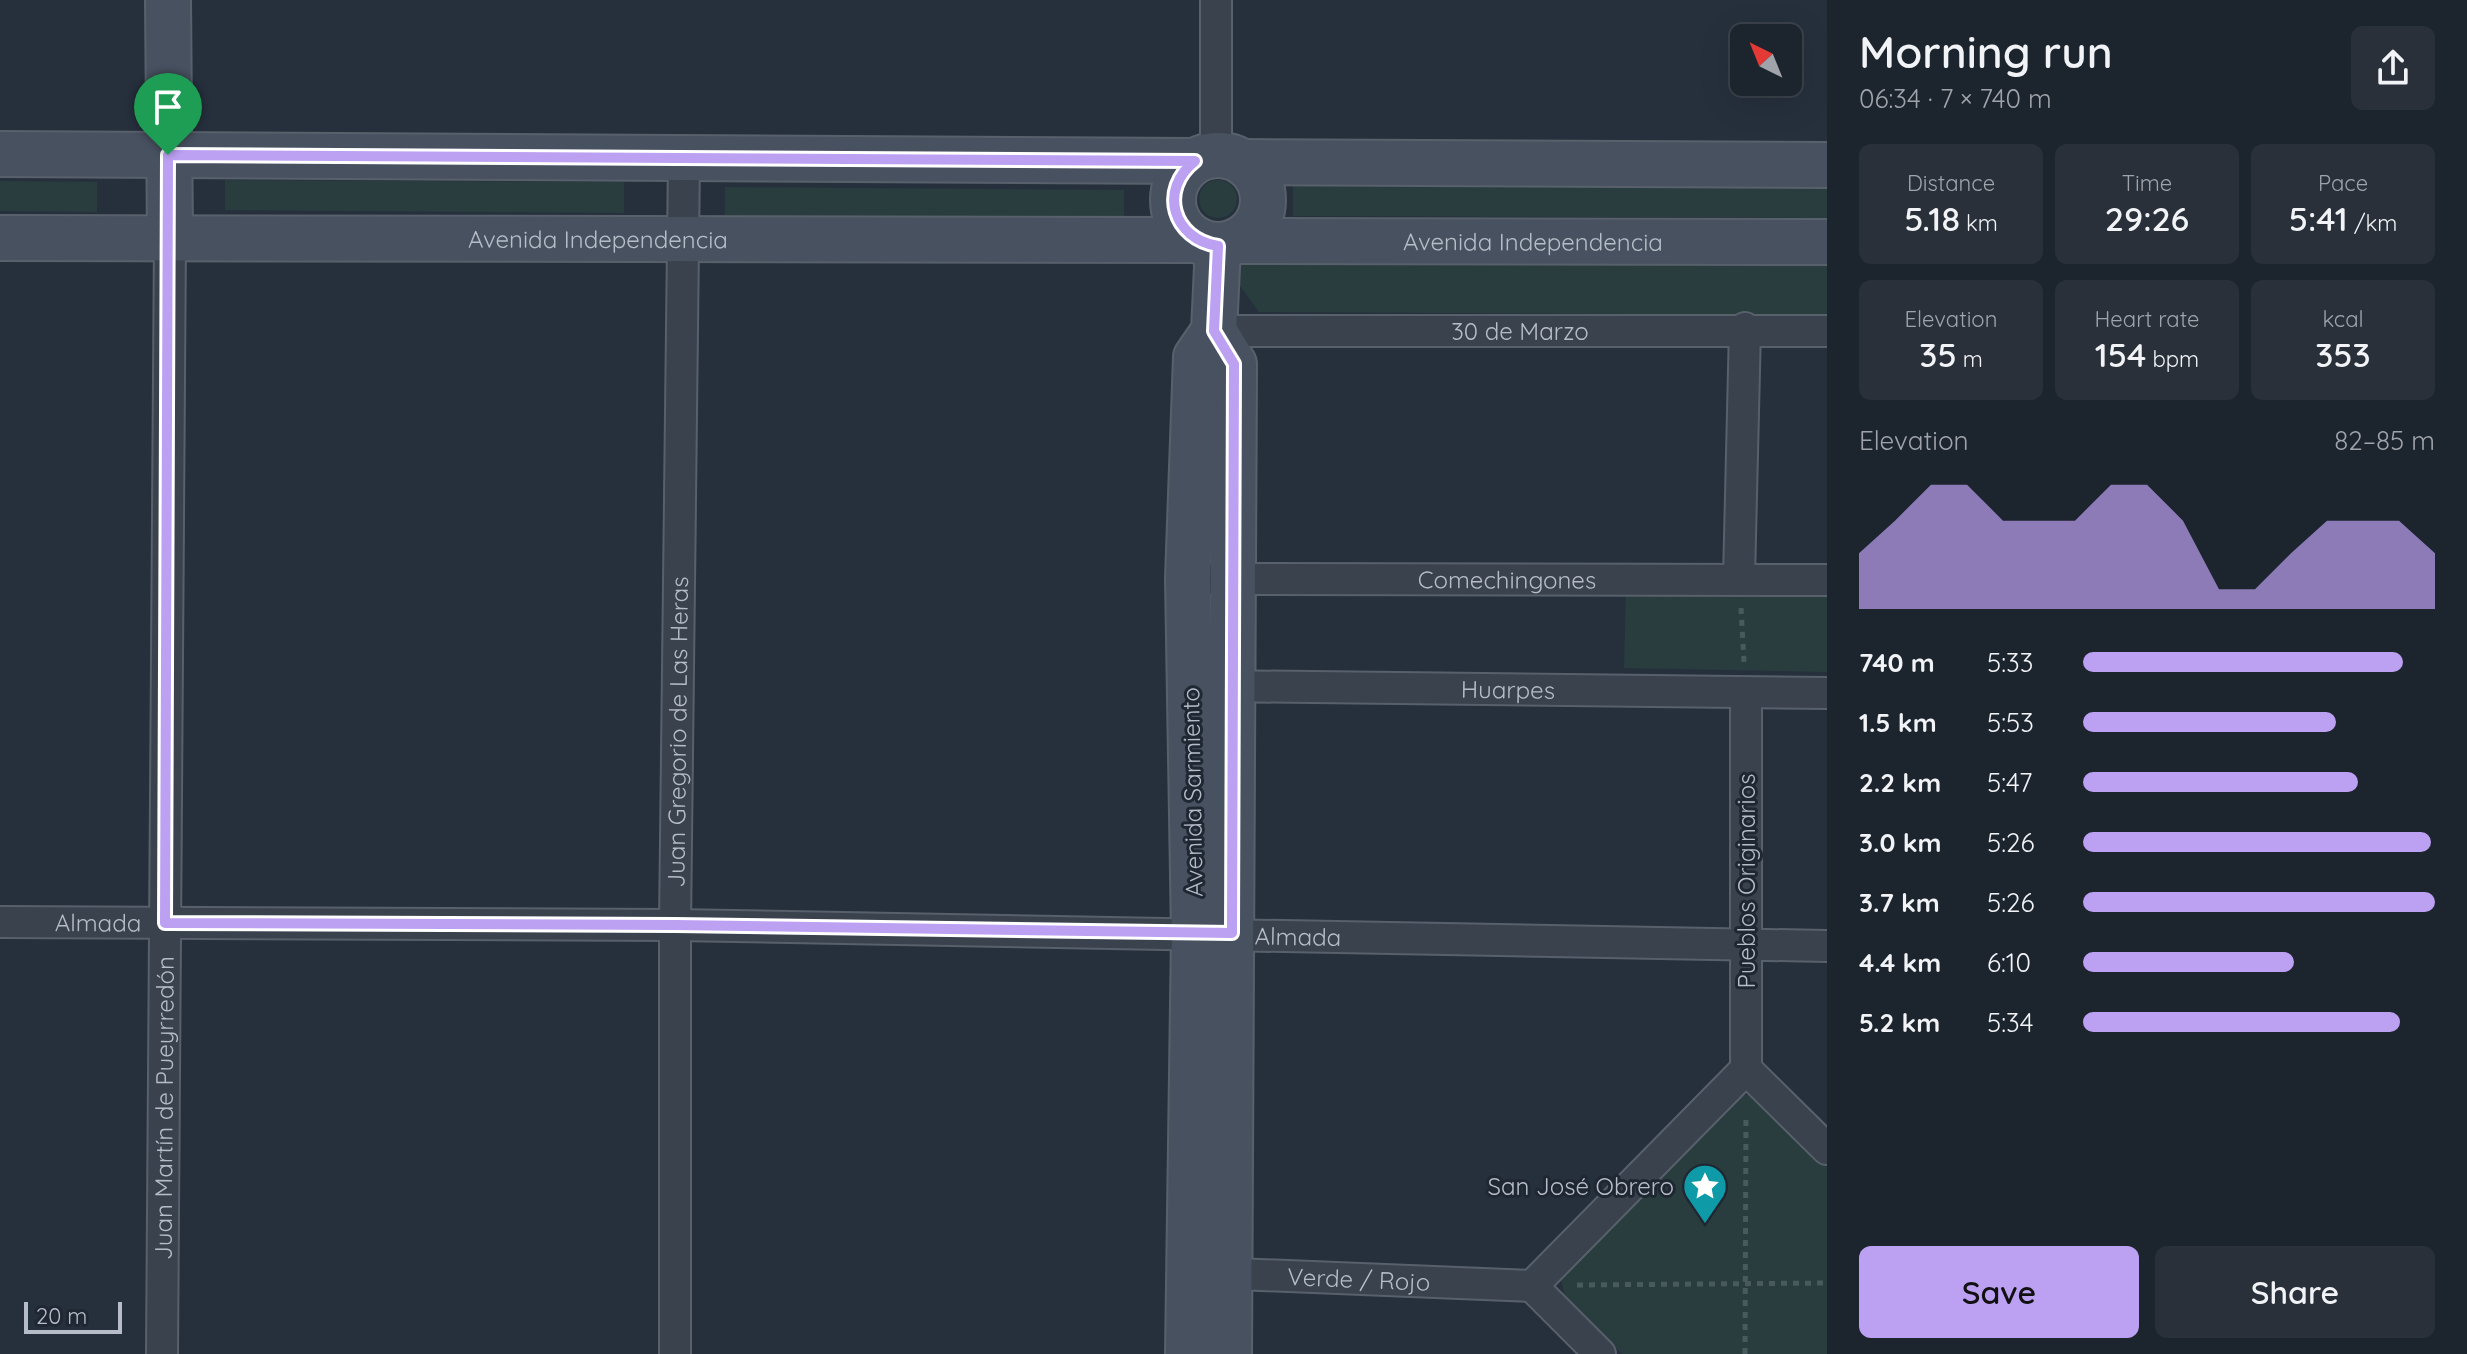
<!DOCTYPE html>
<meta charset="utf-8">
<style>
body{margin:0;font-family:Quicksand,sans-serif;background:#29303a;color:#f1f3f6;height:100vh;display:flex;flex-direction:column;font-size:30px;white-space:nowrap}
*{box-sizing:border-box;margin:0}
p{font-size:26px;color:#a0a4aa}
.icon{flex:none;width:44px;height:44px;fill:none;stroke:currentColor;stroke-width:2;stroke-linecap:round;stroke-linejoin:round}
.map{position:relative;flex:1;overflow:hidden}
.details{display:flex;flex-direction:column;background:#1c242e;width:640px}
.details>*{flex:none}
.needle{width:52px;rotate:317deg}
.buttons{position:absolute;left:1730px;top:24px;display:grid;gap:16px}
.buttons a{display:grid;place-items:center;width:72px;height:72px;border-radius:12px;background:#1c242e;box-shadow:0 8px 32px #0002,0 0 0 2px #3a414a;font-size:40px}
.scale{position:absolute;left:24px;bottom:20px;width:98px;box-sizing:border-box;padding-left:8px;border:4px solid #b6bdc8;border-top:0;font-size:22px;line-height:28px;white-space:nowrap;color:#b6bdc8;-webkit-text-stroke:6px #1f2732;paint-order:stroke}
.pin{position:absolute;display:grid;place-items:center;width:68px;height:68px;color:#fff;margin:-82px -34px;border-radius:50% 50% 50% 0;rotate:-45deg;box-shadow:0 0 8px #0007}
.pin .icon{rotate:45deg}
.round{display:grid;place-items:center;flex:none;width:84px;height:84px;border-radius:12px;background:#29303a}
.headline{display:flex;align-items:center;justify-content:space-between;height:136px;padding:0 32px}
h1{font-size:44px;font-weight:600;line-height:60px}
.stats{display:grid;grid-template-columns:repeat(3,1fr);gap:12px;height:136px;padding:8px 32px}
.stats div{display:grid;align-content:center;border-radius:12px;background:#29303a;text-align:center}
.stats b{font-size:34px;font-weight:600}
.stats small{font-size:22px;font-weight:400}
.stats p{font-size:22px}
.chart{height:224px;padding:16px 32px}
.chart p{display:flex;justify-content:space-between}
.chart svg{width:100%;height:144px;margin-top:8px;fill:#bca0f2;opacity:.7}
.cta{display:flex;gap:16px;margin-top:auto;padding:16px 32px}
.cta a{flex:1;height:92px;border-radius:12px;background:#bca0f2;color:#111;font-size:32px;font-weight:600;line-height:92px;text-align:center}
.cta a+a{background:#29303a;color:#f1f3f6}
ul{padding:0 32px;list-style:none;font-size:26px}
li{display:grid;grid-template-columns:128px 96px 1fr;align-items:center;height:60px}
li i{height:20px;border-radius:10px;background:#bca0f2}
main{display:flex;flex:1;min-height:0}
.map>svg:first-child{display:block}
</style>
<main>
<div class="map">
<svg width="1827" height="1354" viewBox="0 0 1827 1354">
<rect width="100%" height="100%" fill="#26303d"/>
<g fill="#293d3f">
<path d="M225 180 624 182V213L225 210Z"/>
<circle cx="1218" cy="199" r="19"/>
<path d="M0 181 97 182V212L0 211Z"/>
<path d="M1293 186 1827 188V218L1293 216Z"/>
<path d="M725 187 1124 190V220L725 218Z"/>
<path d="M1827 256V315L1259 312 1240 286V258Z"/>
<path d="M1626 590 1827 593V672L1624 668Z"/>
<path d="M1743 1095H1753L1761 1100 1827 1167V1354H1622L1565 1296 1560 1276 1734 1098Z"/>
</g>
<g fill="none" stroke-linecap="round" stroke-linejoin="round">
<g stroke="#58606b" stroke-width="34">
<g id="minor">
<path d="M1216 0V155"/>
<path id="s1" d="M1214 331H1827"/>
<path id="s2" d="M1213 579 1827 580"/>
<path d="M1739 579 1745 328"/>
<path id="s3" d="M1216 686 1827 693"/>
<path d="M1746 693V1069"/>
<path id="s4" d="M0 922 675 925 1827 946"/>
<path id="s5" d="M1213 1273 1532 1286"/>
<path id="s6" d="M162 1354 170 238"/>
<path id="s7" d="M675 1354V925L684 158"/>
<path d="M1600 1354 1532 1286 1746 1069 1827 1149"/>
</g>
</g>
<g stroke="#58606b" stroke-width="48">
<g id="secondary">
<path d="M168 0 170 238"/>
<path d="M0 154 1195 161"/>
<circle cx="1218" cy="200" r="45"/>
<path d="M1242 162 1827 165"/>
<path id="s8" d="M0 238 1197 240"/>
<path id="s9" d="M1239 241 1827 242"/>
<path d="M1214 331 1234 364 1229 1354"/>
<path d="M1188 1354 1194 934 1188 578 1196 357 1214 331 1218 246"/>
</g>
</g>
<g stroke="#485a5d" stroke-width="5" stroke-dasharray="6 6" stroke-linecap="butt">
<path d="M1741 608 1744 662"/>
<path d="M1577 1285 1827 1283"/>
<path d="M1745 1354 1746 1114"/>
</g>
<use href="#minor" stroke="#3a424d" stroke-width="30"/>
<use href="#secondary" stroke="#485160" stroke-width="44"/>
</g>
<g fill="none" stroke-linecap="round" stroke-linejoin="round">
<g stroke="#fff" stroke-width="16">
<path id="route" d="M168 155 1195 161C1158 190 1173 239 1218 246L1214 331 1234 364 1232 933 675 925 165 923Z"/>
</g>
<use href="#route" stroke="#bca0f2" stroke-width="10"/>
</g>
<defs>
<g id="sight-pin" transform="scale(2.3)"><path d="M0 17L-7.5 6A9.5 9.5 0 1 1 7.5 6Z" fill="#0f9aa8" stroke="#1f2732"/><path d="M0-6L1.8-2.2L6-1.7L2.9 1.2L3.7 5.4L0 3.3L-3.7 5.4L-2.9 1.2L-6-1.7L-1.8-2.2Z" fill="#fff"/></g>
</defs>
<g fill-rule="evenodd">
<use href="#sight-pin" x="1705" y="1186"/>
</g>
<g text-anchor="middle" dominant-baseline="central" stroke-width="6" stroke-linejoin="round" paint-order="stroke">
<g font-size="24" fill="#b6bdc8" stroke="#1f2732">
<text stroke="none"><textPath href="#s8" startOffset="598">Avenida Independencia</textPath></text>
<text stroke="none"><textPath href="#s9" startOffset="294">Avenida Independencia</textPath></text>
<text stroke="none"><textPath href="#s1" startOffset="306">30 de Marzo</textPath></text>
<text stroke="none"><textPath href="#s2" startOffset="294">Comechingones</textPath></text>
<text stroke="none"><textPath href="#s3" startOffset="292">Huarpes</textPath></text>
<text stroke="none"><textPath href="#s7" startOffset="622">Juan Gregorio de Las Heras</textPath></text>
<text transform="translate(1192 792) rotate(-91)">Avenida Sarmiento</text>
<text transform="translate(1746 881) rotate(-90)">Pueblos Originarios</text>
<text stroke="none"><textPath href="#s4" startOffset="98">Almada</textPath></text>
<text stroke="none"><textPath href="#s4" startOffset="1298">Almada</textPath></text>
<text stroke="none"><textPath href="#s6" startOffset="246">Juan Martín de Pueyrredón</textPath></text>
<text stroke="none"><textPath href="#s5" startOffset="146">Verde / Rojo</textPath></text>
</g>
<g font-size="24" fill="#b6bdc8" stroke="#1f2732" text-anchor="end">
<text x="1674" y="1186">San José Obrero</text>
</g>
</g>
</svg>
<div class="buttons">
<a><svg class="needle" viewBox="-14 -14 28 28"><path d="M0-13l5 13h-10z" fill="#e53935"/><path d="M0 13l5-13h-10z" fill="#a0a4aa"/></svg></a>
</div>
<div class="scale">20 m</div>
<div class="pin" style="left:168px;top:155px;background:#1e9e55"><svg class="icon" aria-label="arrive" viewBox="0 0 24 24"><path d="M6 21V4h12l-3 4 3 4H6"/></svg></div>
</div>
<section class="details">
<div class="headline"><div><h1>Morning run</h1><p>06:34 · 7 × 740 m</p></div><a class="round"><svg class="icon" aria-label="share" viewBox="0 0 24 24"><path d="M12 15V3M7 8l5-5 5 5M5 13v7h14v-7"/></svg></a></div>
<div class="stats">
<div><p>Distance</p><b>5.18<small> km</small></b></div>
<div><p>Time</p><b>29:26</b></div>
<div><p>Pace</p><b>5:41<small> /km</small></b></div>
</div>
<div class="stats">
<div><p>Elevation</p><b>35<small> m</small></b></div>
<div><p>Heart rate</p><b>154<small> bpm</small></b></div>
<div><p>kcal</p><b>353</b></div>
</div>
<div class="chart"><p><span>Elevation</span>82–85 m</p>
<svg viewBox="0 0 160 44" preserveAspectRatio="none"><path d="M0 44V27L10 17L20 6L30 6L40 17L50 17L60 17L70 6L80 6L90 17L100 38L110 38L120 27L130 17L140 17L150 17L160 27V44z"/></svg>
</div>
<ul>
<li><b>740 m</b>5:33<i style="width:91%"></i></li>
<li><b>1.5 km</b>5:53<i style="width:72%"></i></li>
<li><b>2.2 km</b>5:47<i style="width:78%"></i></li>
<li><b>3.0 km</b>5:26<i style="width:99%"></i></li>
<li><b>3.7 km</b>5:26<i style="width:100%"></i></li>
<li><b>4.4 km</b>6:10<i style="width:60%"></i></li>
<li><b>5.2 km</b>5:34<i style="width:90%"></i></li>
</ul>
<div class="cta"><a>Save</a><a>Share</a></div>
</section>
</main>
